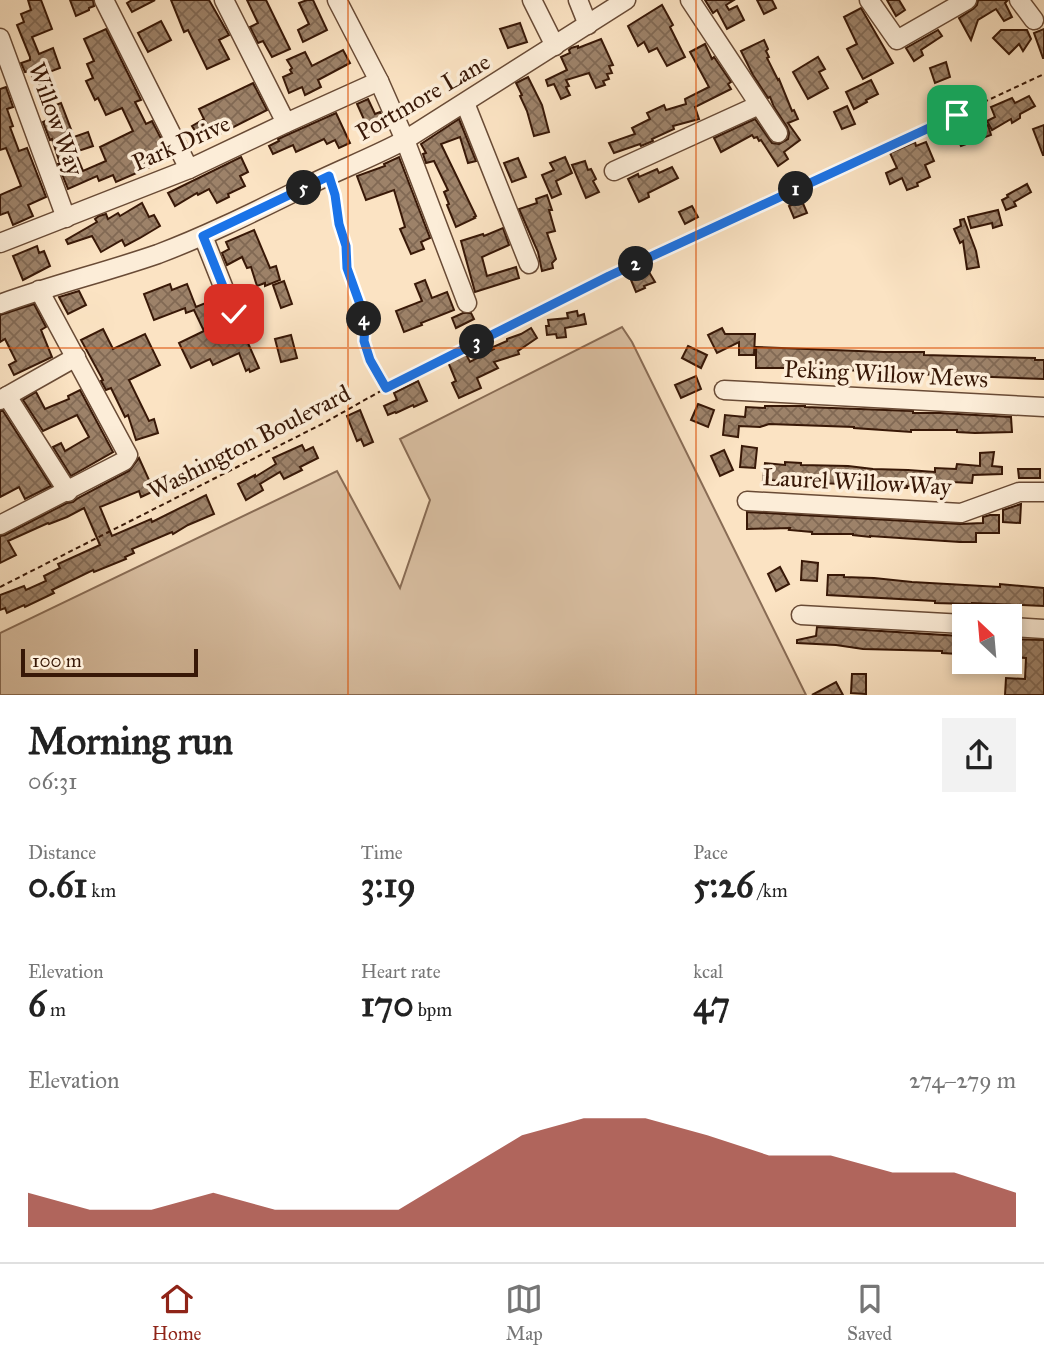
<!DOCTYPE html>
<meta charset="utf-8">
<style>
body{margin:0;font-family:"IM FELL Great Primer",serif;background:#f2f2f2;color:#222;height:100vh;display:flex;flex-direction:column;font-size:26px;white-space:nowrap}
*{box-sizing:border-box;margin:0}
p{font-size:23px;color:#767676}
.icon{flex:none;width:38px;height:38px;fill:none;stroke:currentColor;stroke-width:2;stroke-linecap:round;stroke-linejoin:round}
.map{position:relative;height:695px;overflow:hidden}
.sheet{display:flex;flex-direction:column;background:#fff;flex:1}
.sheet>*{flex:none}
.needle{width:46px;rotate:334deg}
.tools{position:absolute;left:952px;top:604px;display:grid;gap:14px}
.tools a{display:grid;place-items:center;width:70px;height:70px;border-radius:0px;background:#fff;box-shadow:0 4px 10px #0003;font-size:35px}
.scale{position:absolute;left:21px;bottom:18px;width:177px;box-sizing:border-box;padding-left:7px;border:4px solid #381807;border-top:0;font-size:19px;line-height:24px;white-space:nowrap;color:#381807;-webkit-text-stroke:5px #fcedd8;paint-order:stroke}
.pin{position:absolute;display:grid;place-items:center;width:60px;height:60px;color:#fff;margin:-30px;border-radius:14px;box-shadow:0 4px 10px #0006}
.km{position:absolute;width:35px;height:35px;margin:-18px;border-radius:50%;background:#222;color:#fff;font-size:19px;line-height:35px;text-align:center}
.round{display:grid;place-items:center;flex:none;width:74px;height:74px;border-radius:0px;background:#f2f2f2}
.summary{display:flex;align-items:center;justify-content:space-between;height:119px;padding:0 28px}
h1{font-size:38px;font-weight:800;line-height:52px}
.stats{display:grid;grid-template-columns:repeat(3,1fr);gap:10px;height:119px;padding:7px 28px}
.stats div{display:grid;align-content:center}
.stats b{font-size:35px;font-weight:800}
.stats small{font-size:19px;font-weight:400}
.stats p{font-size:19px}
.chart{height:196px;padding:14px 28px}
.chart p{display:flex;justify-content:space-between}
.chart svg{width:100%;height:126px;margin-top:7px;fill:#8f2418;opacity:.7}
.menu{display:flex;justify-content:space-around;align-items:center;height:98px;border-top:2px solid #e0e0e0;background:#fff;font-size:19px;color:#767676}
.menu a{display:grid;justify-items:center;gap:4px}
.menu .on{color:#8f2418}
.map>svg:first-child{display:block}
</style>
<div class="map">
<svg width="1044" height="695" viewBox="0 0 1044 695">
<defs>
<pattern id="building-cross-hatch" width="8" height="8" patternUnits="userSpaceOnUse" patternTransform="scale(1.75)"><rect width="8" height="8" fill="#9d8269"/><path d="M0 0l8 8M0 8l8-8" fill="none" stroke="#816954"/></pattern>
</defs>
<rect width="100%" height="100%" fill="#fbe3c3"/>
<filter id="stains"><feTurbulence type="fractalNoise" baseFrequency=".00286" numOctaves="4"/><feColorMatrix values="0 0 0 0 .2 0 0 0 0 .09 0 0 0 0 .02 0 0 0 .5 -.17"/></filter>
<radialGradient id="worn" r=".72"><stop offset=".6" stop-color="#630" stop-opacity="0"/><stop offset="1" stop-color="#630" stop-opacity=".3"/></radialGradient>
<path fill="#dac0a3" stroke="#896c55" stroke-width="2" d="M622 327 632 342 806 695H0V633L337 471 400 588 430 500 400 439Z"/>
<g fill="url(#building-cross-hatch)" stroke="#381807" stroke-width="2">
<path d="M28 0H41L52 29 32 37 39 54 53 48 60 68 49 72 54 85 42 90 36 77 33 79 30 71 25 72 21 63 30 60V57L17 25 24 22 21 14 31 10Z"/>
<path d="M70 0H93L94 6 89 8V10L76 16Z"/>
<path d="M132 0H155L132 12 127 3Z"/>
<path d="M171 0H209L229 35 219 40 229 59 207 69 188 30 184 32Z"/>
<path d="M247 0H266L290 49 272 57 263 41 258 43 250 27 258 23Z"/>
<path d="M307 0H313L327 30 303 42 298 30 309 24 299 3Z"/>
<path d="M705 0H734L726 5 729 10 737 6 744 20 727 29 717 10 713 13Z"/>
<path d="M757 0H772L776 8 764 14Z"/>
<path d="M887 0H899L905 10 896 16Z"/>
<path d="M978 0H1008L1005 3 1012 17 1004 21 996 9 978 20 971 40 959 18 973 9 977 5Z"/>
<path d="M662 5 673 25 670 27 685 57 667 66 657 48 649 52 644 42 638 46 628 26Z"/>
<path d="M861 8 893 63 863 79 847 49 857 44 844 17Z"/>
<path d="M161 21 171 40 148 52 138 33Z"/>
<path d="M520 23 527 42 508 48 500 29Z"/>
<path d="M106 29 141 100 135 102 146 124 152 121 171 158 116 182 113 175 99 181 97 176 68 189 58 164H60L52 139 50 140 43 122 52 118 48 108 61 103 74 137 88 132 93 146 75 152 83 171 106 161 100 147 133 131 122 108 106 115 98 98 95 100 86 81 93 78 87 64 94 61 84 39Z"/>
<path d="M1044 29V58H1043L1034 33Z"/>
<path d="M938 30 942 36 921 50 923 55 914 61 906 48Z"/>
<path d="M1001 30H1027L1031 39 1023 51 1019 44 1009 54 993 38Z"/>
<path d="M601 39 613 65 609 66 612 73 607 74 609 79 603 81 605 85 596 88 589 73 566 80 569 86 566 87 570 95 561 99 554 84 548 86 546 80 567 70 561 57 570 53 569 50 571 48 578 46V48Z"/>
<path d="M764 40 768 49 766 51 769 57 767 58 778 80 779 79 792 111 794 110 798 119 788 123 800 140 784 152 788 159 778 166 761 140 759 141 757 137 754 138 752 135 721 152 714 138 755 119 772 143 779 144 788 139 789 133 787 127 774 107 770 97 768 98 753 75 741 51Z"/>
<path d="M705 44 712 59 714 57 731 82 728 84 731 89 695 107 699 119 673 126 674 129 652 139 653 141 641 146 640 144 614 153 609 143 635 134 632 128 650 119 647 113 664 105 666 110 686 104 685 99 709 87 690 52Z"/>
<path d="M343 50 350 63 318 80 321 87 305 95 302 87 289 93 283 77 292 73 290 70 292 68 287 60 305 52 312 66Z"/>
<path d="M818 57 825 69 819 72 828 88 808 99 793 72Z"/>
<path d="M946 62 950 77 935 83 930 68Z"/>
<path d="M528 77 542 105 549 132 534 136 527 111 520 96 522 95 516 83Z"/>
<path d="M871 80 878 94 866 100 867 102 854 109 846 92Z"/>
<path d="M253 83 267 110 214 137 208 127 197 134 192 126 204 119 199 109Z"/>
<path d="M6 87 13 107 7 109 13 126 10 127 19 151 27 148 46 197 28 205 33 216 13 225 8 212 0 215V195L21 186 6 148 0 150V89Z"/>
<path d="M1029 96 1035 106 1020 114V118L1012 123 1011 119 992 130 987 121 995 117 991 107 1012 98 1015 103Z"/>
<path d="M368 99 375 114 380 112 387 127 371 135 357 104Z"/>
<path d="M847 106 855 124 842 129 834 112Z"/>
<path d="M336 113 350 143 339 148 335 140 327 144 324 139 296 152 293 145 273 154 269 146 279 141 278 139Z"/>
<path d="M459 119 476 161 468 163 460 137 441 144 476 216 474 217 475 218 456 227 447 205 449 204 444 192 448 190 434 161 426 163 423 154 426 153 421 144Z"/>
<path d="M988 125 991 135 961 146 956 135Z"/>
<path d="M1044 125V155H1043L1033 129Z"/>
<path d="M915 142 916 146 926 142 934 161 925 165 930 177 917 183 918 186 907 190 902 178 890 184 886 173 897 168 890 153Z"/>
<path d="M241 157 248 172 240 176 245 186 228 194 229 197 217 203 209 189 198 195 197 193 175 206 168 193Z"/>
<path d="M399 157 430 238 421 242 424 249 411 254 400 229 405 227 394 190 366 200 357 176 385 166 384 164Z"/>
<path d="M565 157 572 173 556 181 561 194 552 198 542 175 554 170 550 163Z"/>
<path d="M518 158 526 177 512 182 504 163Z"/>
<path d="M585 161 588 170 591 169 596 179 593 181 599 192 586 198 572 165Z"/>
<path d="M672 167 678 178 648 193 649 197 639 202 628 179 638 174 639 177 657 169 659 173Z"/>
<path d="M1027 184 1031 192 1014 202 1016 206 1006 210 1002 200 1008 197 1007 195Z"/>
<path d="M547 195 552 210H549L555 231 547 233 556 259 552 263 553 268 542 271 538 252 519 209 537 203 536 199Z"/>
<path d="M802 201 807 213 794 218 789 206Z"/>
<path d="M142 203 149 217 154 215 160 226 140 238 125 246 122 240 101 252 92 236 68 244 66 240 97 222 95 219 99 216 106 214 108 219 118 213 120 216Z"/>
<path d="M692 206 698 217 685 224 679 212Z"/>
<path d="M998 210 1002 225 993 228 992 223 971 228 968 217Z"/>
<path d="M964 219 976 251 979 267 967 269 963 241 960 243 954 229 961 226 960 220Z"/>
<path d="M503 228 509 245 482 257 487 276 516 267 519 278 475 292 461 241 483 234 484 236Z"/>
<path d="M254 230 270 268 276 266 280 280 265 286V283L257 286 251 267 247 268 242 257 227 265 222 253 229 249 226 242Z"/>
<path d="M37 246 39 253 44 251 50 266 23 280 13 256Z"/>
<path d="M649 272 655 282 644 286 645 288 636 292 631 280Z"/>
<path d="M425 280 432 298 447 292 454 310 421 323 422 325 404 332 396 311 422 301 415 284Z"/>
<path d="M284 281 292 304 281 308 273 285Z"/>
<path d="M170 284 172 290 187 284 196 307 208 302 211 311 210 312 220 334 240 325 259 368 250 372 249 369 246 371 239 353 213 365 210 359 191 368 179 343 204 331 194 310 186 313 185 308 154 320 144 294Z"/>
<path d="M79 291 86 305 68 314 59 297Z"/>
<path d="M34 304 46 327 41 330 52 357 14 375 9 365 16 361 5 339 0 342V315Z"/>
<path d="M251 306 258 324 245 329 242 322 245 315 244 308Z"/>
<path d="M577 311 578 316 584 314 586 324 565 328 566 337 557 338 556 334 547 335 546 326H549L548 320 568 318 567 313Z"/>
<path d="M463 313H471L474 319 456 328 452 318Z"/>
<path d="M531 328 537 338 518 351 519 354 494 362 498 368 477 378 481 388 459 398 452 383 456 381 448 362 466 354 470 362 494 349 493 347 507 341V339L521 334Z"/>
<path d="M722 328 725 334H755L754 355H739V342L717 353 708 335Z"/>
<path d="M103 329 113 349 145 334 160 365 129 380 149 421 154 419 158 433 136 440 128 415 125 417 111 388 106 390 101 381 103 380 81 340Z"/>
<path d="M291 335 297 358 281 362 275 339Z"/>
<path d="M688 346 707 355 701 368 682 358Z"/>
<path d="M756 347 884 352H924V355L1035 358V360H1044V379L861 372V371L817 368H756Z"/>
<path d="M696 376 701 389 681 398 675 385Z"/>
<path d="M418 381 427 401 414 407 413 405 396 413 395 412 388 415 384 406 397 400 394 393Z"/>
<path d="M80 390 113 452 71 476 53 447 61 443 65 451 89 437 77 415 43 431 23 400 36 392 45 409 69 399 68 396Z"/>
<path d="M698 404 714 410 708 427 691 420Z"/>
<path d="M765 406H805V407L913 411V413H940L1011 417 1012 432 975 433 957 432V430H911V432L854 428V427L769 424 760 427 739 426 738 437 723 435 725 415 745 417 746 407 765 408Z"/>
<path d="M360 410 373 442 364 446 361 439 357 441 347 416Z"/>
<path d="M0 411H3L51 486 25 499 19 487 0 497Z"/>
<path d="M302 445 305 451 313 447 318 458 300 467 302 470 284 479 280 472 260 484 263 490 246 500 238 484 255 475V477L276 464 273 458Z"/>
<path d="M742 446 757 448 755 468 740 467Z"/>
<path d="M724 450 733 470 720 476 711 456Z"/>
<path d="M994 452 992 466 1002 467V474L973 475 972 483 951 482 950 490 907 486V488L869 486 840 481V484L763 480 765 463 785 465V462L801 463V465L848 466 873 469 908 470 935 472V468L956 469 957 464 980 466V453Z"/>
<path d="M139 458 154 491 141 497 139 491 100 507 112 536 151 519 152 522 206 495 214 514 188 525 173 534 172 532 132 549 134 553 125 557 126 559 94 572 93 570 52 590 54 593 25 607 24 605 7 613 5 608 0 610V595L24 586 26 590 46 581 44 576 60 568 58 564 100 545 84 508 67 517 49 524 48 523 8 541 16 555 0 563V536L5 535 67 503 73 502 78 498 129 471Z"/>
<path d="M1018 469H1040V478H1019Z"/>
<path d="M1021 504 1020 523 1003 522V510Z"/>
<path d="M747 512 960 524 983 523V517L990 515H999V533H976V542H960L870 536V537L853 535V534H812V532L789 530 790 528 747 529Z"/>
<path d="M802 561 818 563 817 581 801 580Z"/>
<path d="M780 567 789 584 776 591 768 574Z"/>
<path d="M828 575H844V577L874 578 912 582 1000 587V584L1044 588V606L972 603V604L935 603V601L827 595Z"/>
<path d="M817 627 960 636 958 654 942 653V651L863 649 836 645 797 643V640L816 636Z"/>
<path d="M1011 639 1044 640V695H1005L1006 678 1025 679 1026 658 1010 657Z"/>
<path d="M852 674H866V694L851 693Z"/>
<path d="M836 682 843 695H812Z"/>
</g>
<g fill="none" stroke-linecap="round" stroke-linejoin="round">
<g stroke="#694b36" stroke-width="21">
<g id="minor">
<path d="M104 0 189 169"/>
<path d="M224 0 286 123"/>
<path d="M337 0 379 81 405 140 467 303"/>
<path d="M532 0 555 46"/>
<path d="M578 0 588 25"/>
<path d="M690 0 778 133"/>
<path d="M869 0 897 40 967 0"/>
<path d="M1019 0 1034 20"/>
<path d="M0 38 66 218"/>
<path d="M465 103 529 264"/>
<path d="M614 171 759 105"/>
<path d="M203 236 234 314"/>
<path d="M0 243 189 169 286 123 379 81"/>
<path d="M0 304C52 285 106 272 158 254 211 234 262 208 313 183 344 168 375 156 405 140L626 0"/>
<path d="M724 390 1044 407"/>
<path d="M7 396 68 492"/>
<path d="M0 400 76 357"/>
<path d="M747 501 961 513 1019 492H1044"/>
<path d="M0 525 124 461 128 455 39 290"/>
<path d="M801 615 964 624"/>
<path d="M1010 627 1044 629"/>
</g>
</g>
<g stroke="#381807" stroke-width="2" stroke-dasharray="5 3.5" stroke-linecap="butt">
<path d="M334 190 339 224 346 246 347 268 362 310 365 326 364 342 371 360 386 388"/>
<path d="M0 587 324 423 386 388 609 277 1044 74"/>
</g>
<use href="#minor" stroke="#fcedd8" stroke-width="18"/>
</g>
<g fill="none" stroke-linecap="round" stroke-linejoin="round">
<g stroke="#fff" stroke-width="14">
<path id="route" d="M234 314 203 236 329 176 335 195 339 224 346 246 347 268 362 310 365 326 364 341 370 360 386 388 609 276 957 115"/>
</g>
<use href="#route" stroke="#1a73e8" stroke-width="9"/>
</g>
<path fill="none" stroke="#df560c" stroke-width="2" stroke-opacity="0.55" d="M348 0V695M696 0V695M0 348H1044"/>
<g text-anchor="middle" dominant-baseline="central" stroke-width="7" stroke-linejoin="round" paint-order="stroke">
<g font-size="24" fill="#381807" stroke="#fcedd8">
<text transform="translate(423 97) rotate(-30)">Portmore Lane</text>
<text transform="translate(56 119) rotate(70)">Willow Way</text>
<text transform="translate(181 143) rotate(-24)">Park Drive</text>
<text transform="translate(886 374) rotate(3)">Peking Willow Mews</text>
<text transform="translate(249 442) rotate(-27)">Washington Boulevard</text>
<text transform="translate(857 482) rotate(3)">Laurel Willow Way</text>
</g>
</g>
<rect width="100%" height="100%" filter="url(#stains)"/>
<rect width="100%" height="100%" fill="url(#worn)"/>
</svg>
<div class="tools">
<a><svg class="needle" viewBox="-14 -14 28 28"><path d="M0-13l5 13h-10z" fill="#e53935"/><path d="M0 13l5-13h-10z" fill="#767676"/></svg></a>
</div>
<div class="scale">100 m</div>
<div class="pin" style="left:957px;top:115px;background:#1e9e55"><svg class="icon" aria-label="arrive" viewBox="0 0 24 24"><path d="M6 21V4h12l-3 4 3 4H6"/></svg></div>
<div class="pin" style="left:234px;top:314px;background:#d93025"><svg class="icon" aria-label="check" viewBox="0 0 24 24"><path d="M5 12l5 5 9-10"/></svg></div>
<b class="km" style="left:796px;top:189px">1</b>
<b class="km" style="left:636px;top:264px">2</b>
<b class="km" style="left:477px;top:342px">3</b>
<b class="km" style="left:364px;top:319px">4</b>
<b class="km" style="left:304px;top:188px">5</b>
</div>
<section class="sheet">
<div class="summary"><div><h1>Morning run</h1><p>06:31</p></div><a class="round"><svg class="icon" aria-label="share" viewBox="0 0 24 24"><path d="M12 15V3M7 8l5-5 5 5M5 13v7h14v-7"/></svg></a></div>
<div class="stats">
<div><p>Distance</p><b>0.61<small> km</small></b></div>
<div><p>Time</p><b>3:19</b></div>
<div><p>Pace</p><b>5:26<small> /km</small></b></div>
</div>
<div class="stats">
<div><p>Elevation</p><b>6<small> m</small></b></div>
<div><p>Heart rate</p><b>170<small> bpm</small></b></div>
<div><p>kcal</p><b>47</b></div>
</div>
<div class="chart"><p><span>Elevation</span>274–279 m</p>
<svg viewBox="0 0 160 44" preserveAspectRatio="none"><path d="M0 44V32L10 38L20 38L30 32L40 38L50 38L60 38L70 25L80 12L90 6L100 6L110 12L120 19L130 19L140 25L150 25L160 32V44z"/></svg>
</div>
</section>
<nav class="menu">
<a class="on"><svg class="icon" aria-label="home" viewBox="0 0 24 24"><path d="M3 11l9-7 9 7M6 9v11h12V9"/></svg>Home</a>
<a><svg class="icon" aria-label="map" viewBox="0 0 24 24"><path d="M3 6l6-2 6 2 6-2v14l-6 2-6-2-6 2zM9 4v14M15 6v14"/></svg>Map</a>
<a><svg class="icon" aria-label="saved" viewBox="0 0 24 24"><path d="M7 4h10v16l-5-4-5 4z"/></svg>Saved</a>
</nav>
